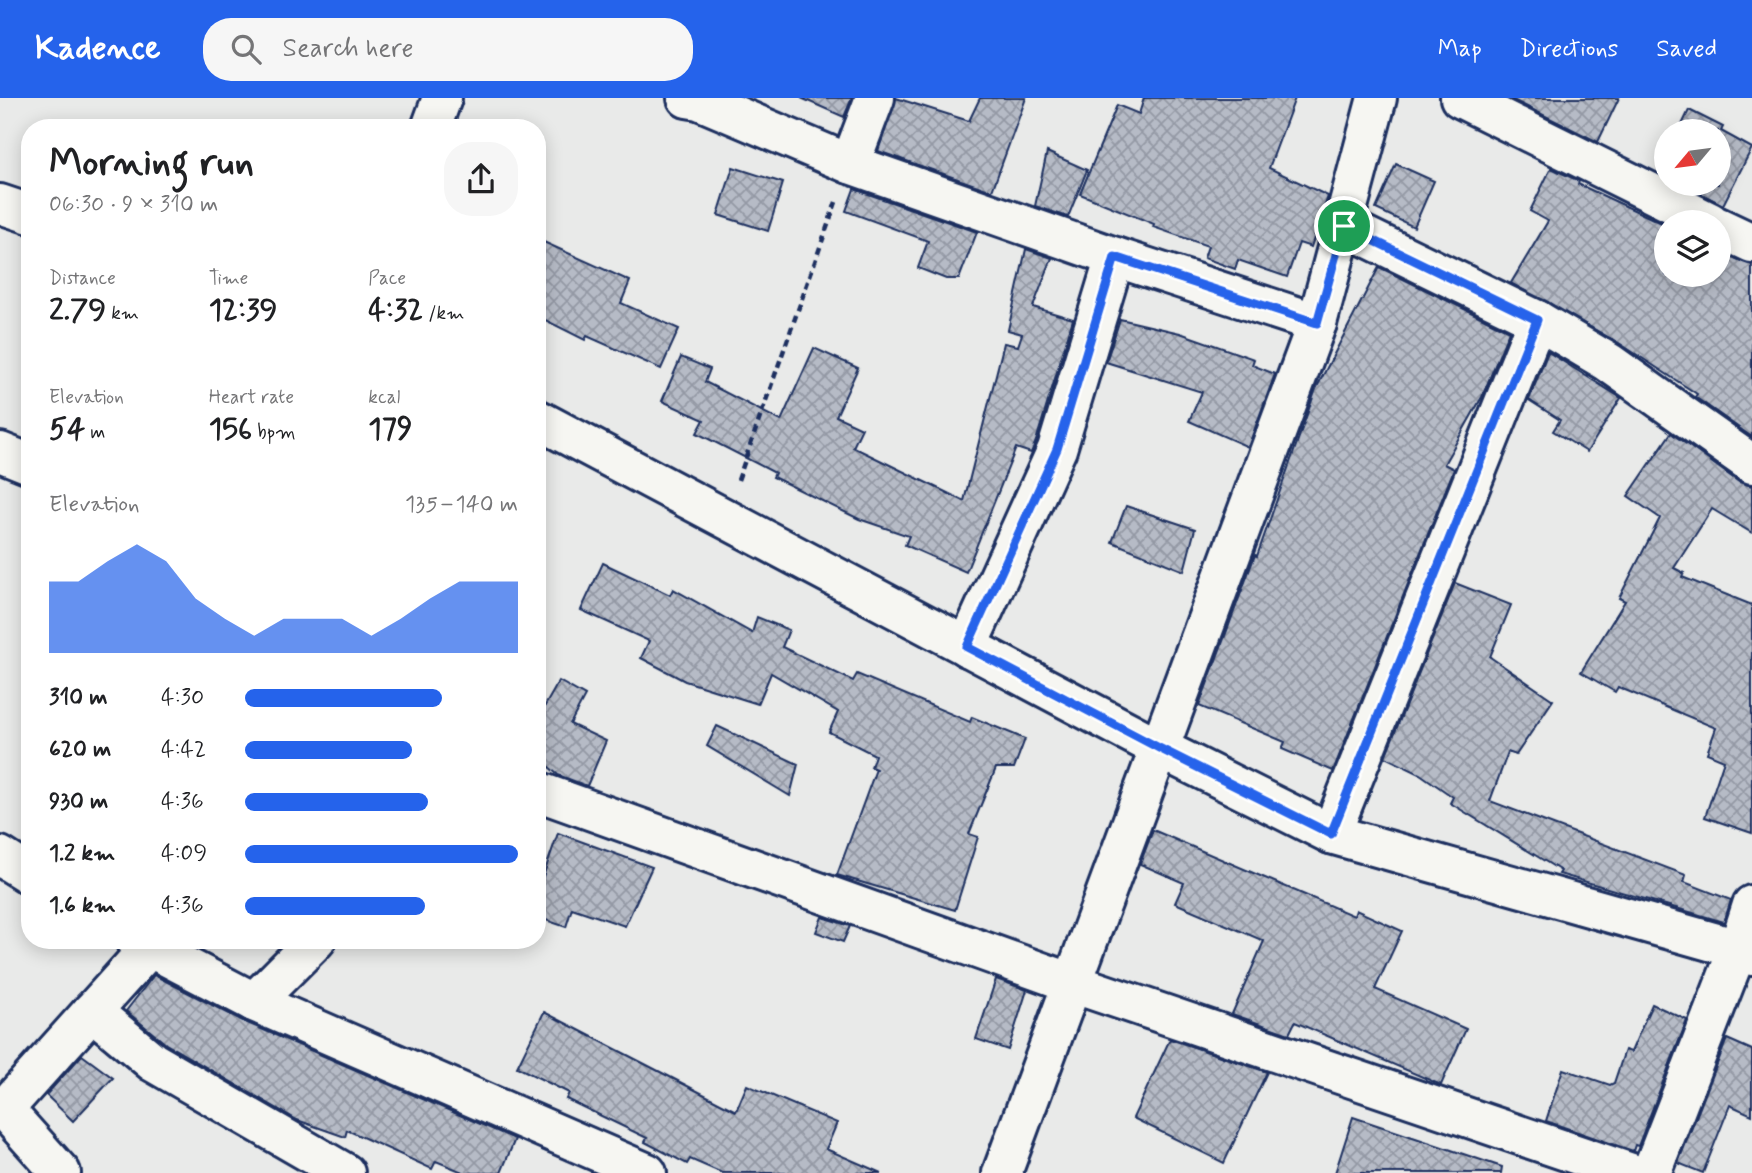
<!DOCTYPE html>
<meta charset="utf-8">
<style>
body{margin:0;font-family:Mynerve,sans-serif;background:#f6f6f6;color:#202124;height:100vh;display:flex;flex-direction:column;font-size:26px;white-space:nowrap}
*{box-sizing:border-box;margin:0}
p{font-size:23px;color:#757577}
.icon{flex:none;width:38px;height:38px;fill:none;stroke:currentColor;stroke-width:2;stroke-linecap:round;stroke-linejoin:round}
.map{position:relative;flex:1;overflow:hidden}
.sheet{position:absolute;left:21px;top:21px;width:525px;height:830px;display:flex;flex-direction:column;background:#fff;border-radius:28px;box-shadow:0 4px 18px #0003}
.sheet>*{flex:none}
.needle{width:46px;rotate:241deg}
.tools{position:absolute;left:1654px;top:21px;display:grid;gap:14px}
.tools a{display:grid;place-items:center;width:77px;height:77px;border-radius:50%;background:#fff;box-shadow:0 4px 18px #0003;font-size:35px}
.pin{position:absolute;display:grid;place-items:center;width:60px;height:60px;color:#fff;margin:-30px;border:4px solid #fff;border-radius:50%;box-shadow:0 2px 7px #0007}
.round{display:grid;place-items:center;flex:none;width:74px;height:74px;border-radius:28px;background:#f6f6f6}
.head{display:flex;align-items:center;justify-content:space-between;height:119px;padding:0 28px}
h1{font-size:38px;font-weight:700;line-height:52px}
.figures{display:grid;grid-template-columns:repeat(3,1fr);gap:10px;height:119px;padding:7px 28px}
.figures div{display:grid;align-content:center}
.figures b{font-size:30px;font-weight:700}
.figures small{font-size:19px;font-weight:400}
.figures p{font-size:19px}
.chart{height:196px;padding:14px 28px}
.chart p{display:flex;justify-content:space-between}
.chart svg{width:100%;height:126px;margin-top:7px;fill:#2563eb;opacity:.7}
ul{padding:0 28px;list-style:none;font-size:23px}
li{display:grid;grid-template-columns:112px 84px 1fr;align-items:center;height:52px}
li i{height:18px;border-radius:9px;background:#2563eb}
header{display:flex;align-items:center;gap:42px;box-sizing:border-box;height:98px;padding:0 35px;background:#2563eb;color:#fff}
header strong{font-size:33px}
nav{display:flex;gap:38px;margin-inline-start:auto;font-size:24px}
.search{width:490px;height:63px;background:#f6f6f6;display:flex;align-items:center;gap:18px;box-sizing:border-box;padding:0 24px;border-radius:28px;color:#757577;font-size:26px}
.map>svg:first-child{display:block}
</style>
<header>
<strong>Kadence</strong>
<div class="search"><svg class="icon" aria-label="search" viewBox="0 0 24 24"><circle cx="10" cy="10" r="6"/><path d="M15 15l6 6"/></svg>Search here</div>
<nav><a>Map</a><a>Directions</a><a>Saved</a></nav>
</header>
<div class="map">
<svg width="1752" height="1075" viewBox="0 0 1752 1075">
<defs>
<pattern id="building-cross-hatch" width="8" height="8" patternUnits="userSpaceOnUse" patternTransform="scale(1.75)"><rect width="8" height="8" fill="#b6bbc6"/><path d="M0 0l8 8M0 8l8-8" fill="none" stroke="#9398a4"/></pattern>
</defs>
<rect width="100%" height="100%" fill="#e9eae9"/>
<filter id="ink" filterUnits="userSpaceOnUse"><feTurbulence type="fractalNoise" baseFrequency=".0143" numOctaves="2"/><feDisplacementMap in="SourceGraphic" scale="14" xChannelSelector="R" yChannelSelector="G"/><feConvolveMatrix kernelMatrix="1 2 1 2 8 2 1 2 1" color-interpolation-filters="sRGB"/></filter>
<g filter="url(#ink)">
<g fill="url(#building-cross-hatch)" stroke="#1b2f5e" stroke-width="2">
<path d="M801 0H852L844 19Z"/>
<path d="M896 0 969 23 980 0H1026L992 93 878 53Z"/>
<path d="M1144 0H1295L1269 70 1328 98 1311 149 1299 145 1287 179 1238 162 1235 171 1204 160 1208 148 1153 129 1154 126 1080 96 1117 7 1139 16Z"/>
<path d="M1509 0H1619L1598 44Z"/>
<path d="M1689 12 1723 29 1721 33 1752 50 1723 107 1682 86H1718V33H1679Z"/>
<path d="M1047 54 1087 72 1068 119 1035 108Z"/>
<path d="M1396 66 1434 83 1414 129 1376 111Z"/>
<path d="M733 69 783 85 768 133 718 117Z"/>
<path d="M1551 70 1579 83 1578 86 1666 127V177H1718V153L1752 167V339L1695 299 1697 296 1619 245 1511 185 1548 123 1530 113Z"/>
<path d="M854 91 977 134 959 181H946L918 170 928 143 846 113Z"/>
<path d="M537 141 630 183 621 205 679 231 661 271 587 238 585 242 537 218Z"/>
<path d="M1026 151 1052 160 1033 209 1073 221 1036 343 1031 355 1016 350 966 474 905 447 909 438 859 421 773 379 775 375 697 335 704 322 662 303 681 259 710 271 705 284 781 323 814 250 858 270 836 318 862 330 853 349 964 403 1004 245 1018 248 1022 236 1008 232Z"/>
<path d="M1379 169 1509 233 1482 299 1444 366 1454 371 1333 673 1282 651 1285 644 1199 608 1255 457 1257 458 1316 291Z"/>
<path d="M1120 221 1180 235 1254 261 1252 267 1275 276 1248 349 1189 323 1202 294 1106 264Z"/>
<path d="M1548 254 1621 300 1587 354 1553 333 1560 322 1529 302Z"/>
<path d="M1671 335 1739 384 1752 388V435L1712 411 1674 470 1684 475 1682 479 1752 507V735L1705 719 1724 662 1707 655 1716 630 1618 589 1615 594 1581 574 1625 503 1619 500 1660 420 1628 398Z"/>
<path d="M1126 408 1195 431 1184 473 1112 444Z"/>
<path d="M603 465 670 497 673 491 752 535 757 519 789 532 782 549 853 583 857 576 970 624 972 619 1025 641 1014 670H996L969 736 978 739 955 812 837 777 876 671 871 669 875 657 829 634 838 614 771 575 758 606 685 583 641 560 649 543 581 512Z"/>
<path d="M1455 485 1511 507 1490 559 1553 602 1516 657 1508 654 1490 703 1686 777 1684 784 1731 802 1724 824 1559 776 1561 773 1450 705 1453 699 1420 676 1385 659Z"/>
<path d="M559 583 585 598 570 626 606 643 587 688 558 677 548 668 545 673 537 672V611L542 613Z"/>
<path d="M717 628 798 666 790 698 707 648Z"/>
<path d="M1153 732 1354 818 1356 812 1402 833 1375 891 1466 931 1441 987 1295 924 1289 936 1232 916 1264 843 1175 805 1184 785 1140 766Z"/>
<path d="M558 735 652 769 625 828 572 810 566 829 537 819V796Z"/>
<path d="M822 819 850 828 843 844 816 834Z"/>
<path d="M154 877 245 924 515 1041 501 1075H465L436 1063 432 1071 347 1032 345 1039 297 1022 166 946 126 913Z"/>
<path d="M996 881 1027 892 1008 952 976 941Z"/>
<path d="M1652 906 1687 922 1638 1048 1635 1047 1633 1053 1546 1023 1563 971 1610 987 1614 985 1625 952 1631 954Z"/>
<path d="M544 914 736 1013 747 987 837 1025 826 1051 881 1075H722L690 1061 687 1066 645 1044 647 1040 566 1001 569 995 517 969Z"/>
<path d="M1170 941 1267 974 1224 1065 1133 1020Z"/>
<path d="M1727 941 1752 952V1017L1730 1007 1703 1075 1678 1065Z"/>
<path d="M82 957 113 980 73 1023 46 997Z"/>
<path d="M1353 1019 1502 1069 1501 1075H1335Z"/>
</g>
<g fill="none" stroke-linecap="round" stroke-linejoin="round">
<g stroke="#1b2f5e" stroke-width="44">
<g id="minor">
<path d="M687 0 699 2 850 66 1115 159 1317 225"/>
<path d="M1460 0 1710 124"/>
<path d="M431 30 442 0"/>
<path d="M850 66 875 0"/>
<path d="M0 106 30 116"/>
<path d="M1344 128 1537 222 1608 264 1752 366"/>
<path d="M1718 129 1752 145"/>
<path d="M537 321 1159 650 1331 736 1738 851 1752 858"/>
<path d="M0 354 30 366"/>
<path d="M967 549 1057 351 1115 159"/>
<path d="M537 693 1072 885 1631 1075"/>
<path d="M1331 736 1537 222"/>
<path d="M0 758 30 777"/>
<path d="M135 842 254 904 647 1075"/>
<path d="M254 904 316 842"/>
<path d="M92 913 153 964 345 1075"/>
<path d="M0 1007 61 1075"/>
<path d="M4 1011 149 850"/>
<path d="M1002 1075 1317 225 1377 0"/>
<path d="M1651 1075 1738 851 1752 807"/>
</g>
</g>
<path stroke="#1b2f5e" stroke-width="4.5" stroke-dasharray="7 5" stroke-linecap="butt" d="M738 382 836 104"/>
<use href="#minor" stroke="#f6f6f2" stroke-width="38"/>
</g>
</g>
<g fill="none" stroke-linecap="round" stroke-linejoin="round" filter="url(#ink)">
<g stroke="#fff" stroke-width="14">
<path id="route" d="M1344 128 1537 222 1331 736 1159 650 967 549 1057 351 1115 159 1317 225Z"/>
</g>
<use href="#route" stroke="#2563eb" stroke-width="9"/>
</g>
</svg>
<div class="tools">
<a><svg class="needle" viewBox="-14 -14 28 28"><path d="M0-13l5 13h-10z" fill="#e53935"/><path d="M0 13l5-13h-10z" fill="#757577"/></svg></a>
<a><svg class="icon" aria-label="layers" viewBox="0 0 24 24"><path d="M12 4l9 5-9 5-9-5zM3 14l9 5 9-5"/></svg></a>
</div>
<div class="pin" style="left:1344px;top:128px;background:#1e9e55"><svg class="icon" aria-label="arrive" viewBox="0 0 24 24"><path d="M6 21V4h12l-3 4 3 4H6"/></svg></div>
<section class="sheet">
<div class="head"><div><h1>Morning run</h1><p>06:30 · 9 × 310 m</p></div><a class="round"><svg class="icon" aria-label="share" viewBox="0 0 24 24"><path d="M12 15V3M7 8l5-5 5 5M5 13v7h14v-7"/></svg></a></div>
<div class="figures">
<div><p>Distance</p><b>2.79<small> km</small></b></div>
<div><p>Time</p><b>12:39</b></div>
<div><p>Pace</p><b>4:32<small> /km</small></b></div>
</div>
<div class="figures">
<div><p>Elevation</p><b>54<small> m</small></b></div>
<div><p>Heart rate</p><b>156<small> bpm</small></b></div>
<div><p>kcal</p><b>179</b></div>
</div>
<div class="chart"><p><span>Elevation</span>135–140 m</p>
<svg viewBox="0 0 160 44" preserveAspectRatio="none"><path d="M0 44V19L10 19L20 12L30 6L40 12L50 25L60 32L70 38L80 32L90 32L100 32L110 38L120 32L130 25L140 19L150 19L160 19V44z"/></svg>
</div>
<ul>
<li><b>310 m</b>4:30<i style="width:72%"></i></li>
<li><b>620 m</b>4:42<i style="width:61%"></i></li>
<li><b>930 m</b>4:36<i style="width:67%"></i></li>
<li><b>1.2 km</b>4:09<i style="width:100%"></i></li>
<li><b>1.6 km</b>4:36<i style="width:66%"></i></li>
</ul>
</section>
</div>
